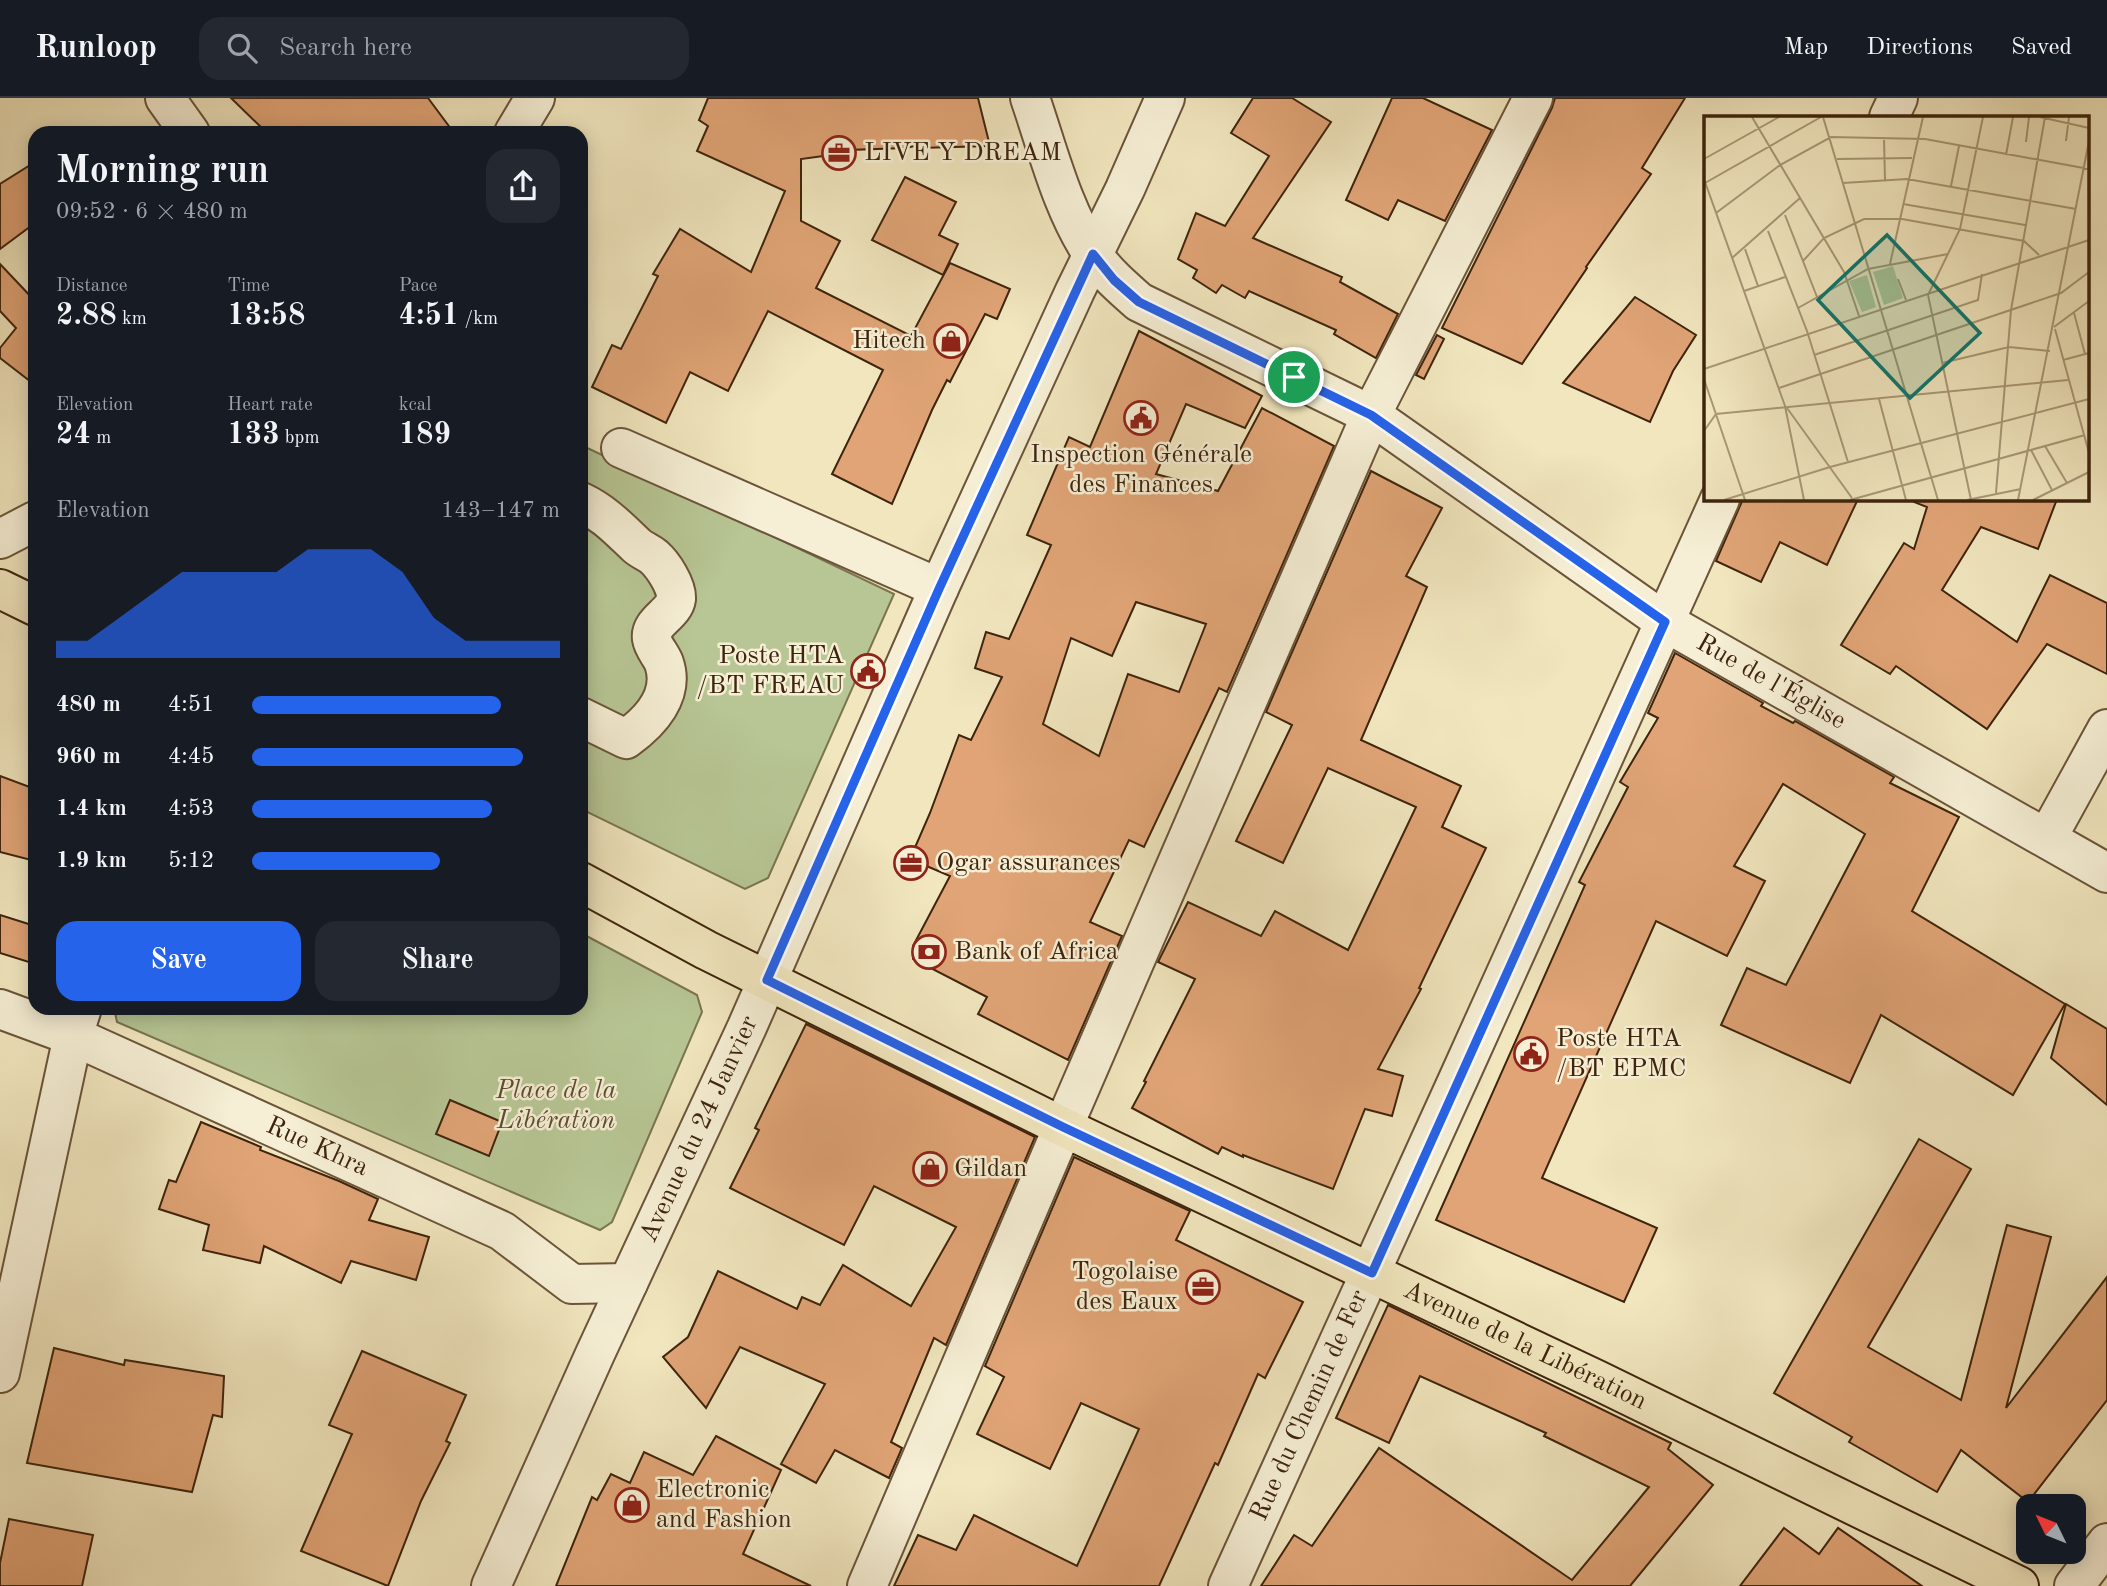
<!DOCTYPE html>
<meta charset="utf-8">
<style>
body{margin:0;font-family:"Old Standard TT",serif;background:#242831;color:#f1f3f6;height:100vh;display:flex;flex-direction:column;font-size:26px;white-space:nowrap}
*{box-sizing:border-box;margin:0}
p{font-size:23px;color:#9ea1a6}
.icon{flex:none;width:38px;height:38px;fill:none;stroke:currentColor;stroke-width:2;stroke-linecap:round;stroke-linejoin:round}
.map{position:relative;flex:1;overflow:hidden}
.drawer{position:absolute;left:28px;top:28px;width:560px;height:889px;display:flex;flex-direction:column;background:#171b24;border-radius:21px;box-shadow:0 4px 18px #0003}
.drawer>*{flex:none}
.needle{width:46px;rotate:313deg}
.controls{position:absolute;left:2016px;top:1396px;display:grid;gap:14px}
.controls a{display:grid;place-items:center;width:70px;height:70px;border-radius:14px;background:#171b24;box-shadow:0 4px 18px #0003;font-size:35px}
.pin{position:absolute;display:grid;place-items:center;width:60px;height:60px;color:#fff;margin:-30px;border:4px solid #fff;border-radius:50%;box-shadow:0 2px 7px #0007}
.round{display:grid;place-items:center;flex:none;width:74px;height:74px;border-radius:21px;background:#242831}
.summary{display:flex;align-items:center;justify-content:space-between;height:119px;padding:0 28px}
h1{font-size:38px;font-weight:700;line-height:52px}
.figures{display:grid;grid-template-columns:repeat(3,1fr);gap:10px;height:119px;padding:7px 28px}
.figures div{display:grid;align-content:center}
.figures b{font-size:30px;font-weight:700}
.figures small{font-size:19px;font-weight:400}
.figures p{font-size:19px}
.chart{height:196px;padding:14px 28px}
.chart p{display:flex;justify-content:space-between}
.chart svg{width:100%;height:126px;margin-top:7px;fill:#2563eb;opacity:.7}
.cta{display:flex;gap:14px;margin-top:auto;padding:14px 28px}
.cta a{flex:1;height:80px;border-radius:21px;background:#2563eb;color:#fff;font-size:28px;font-weight:700;line-height:80px;text-align:center}
.cta a+a{background:#242831;color:#f1f3f6}
ul{padding:0 28px;list-style:none;font-size:23px}
li{display:grid;grid-template-columns:112px 84px 1fr;align-items:center;height:52px}
li i{height:18px;border-radius:9px;background:#2563eb}
header{display:flex;align-items:center;gap:42px;box-sizing:border-box;height:98px;padding:0 35px;background:#171b24;border-bottom:2px solid #363941}
header strong{font-size:33px}
nav{display:flex;gap:38px;margin-inline-start:auto;font-size:24px}
.search{width:490px;height:63px;background:#242831;display:flex;align-items:center;gap:18px;box-sizing:border-box;padding:0 24px;border-radius:21px;color:#9ea1a6;font-size:26px}
.map>svg:first-child{display:block}
</style>
<header>
<strong>Runloop</strong>
<div class="search"><svg class="icon" aria-label="search" viewBox="0 0 24 24"><circle cx="10" cy="10" r="6"/><path d="M15 15l6 6"/></svg>Search here</div>
<nav><a>Map</a><a>Directions</a><a>Saved</a></nav>
</header>
<div class="map">
<svg width="2107" height="1488" viewBox="0 0 2107 1488">
<rect width="100%" height="100%" fill="#f1e6be"/>
<filter id="stains"><feTurbulence type="fractalNoise" baseFrequency=".00286" numOctaves="4"/><feColorMatrix values="0 0 0 0 .2 0 0 0 0 .09 0 0 0 0 .02 0 0 0 .5 -.17"/></filter>
<radialGradient id="worn" r=".72"><stop offset=".6" stop-color="#630" stop-opacity="0"/><stop offset="1" stop-color="#630" stop-opacity=".3"/></radialGradient>
<g fill="#b7c694" stroke="#7a7550" stroke-width="2">
<path d="M581 347 894 496 768 780 745 791 581 711Z"/>
<path d="M581 835 697 897 702 914 612 1124 600 1132 117 924 114 910H581Z"/>
</g>
<g fill="#e0a476" stroke="#3e240d" stroke-width="2" fill-rule="evenodd">
<path d="M231 0H428L454 35H267Z"/>
<path d="M708 0H978L990 48 920 50 923 46 906 50 849 52 852 54 801 61V123L840 143 816 190 911 238 950 165 1010 191 997 221 985 216 950 284 947 282 932 312 892 406 832 376 883 272 768 213 728 293 690 274 666 325 592 289 612 247 621 251 658 178 653 176 680 131 751 174 785 93 697 53 708 28 699 22Z"/>
<path d="M1253 0H1292L1331 24 1253 140 1342 179 1340 184 1398 216 1376 260 1334 236 1336 232 1249 193 1245 200 1222 187 1216 195 1193 180 1197 172 1178 161 1196 115 1225 128 1269 58 1231 35Z"/>
<path d="M1392 0H1423L1492 32 1445 123 1398 102 1388 122 1346 102Z"/>
<path d="M1555 0H1685L1642 70 1651 76 1586 169 1587 170 1522 266 1442 230 1552 10Z"/>
<path d="M35 64V125L0 151V86Z"/>
<path d="M905 79 956 104 939 137 958 146 943 177 872 142Z"/>
<path d="M0 166 35 203V287L0 260V250L16 230 0 213Z"/>
<path d="M1635 199 1696 237 1673 273 1650 324 1563 285Z"/>
<path d="M1139 233 1262 298 1245 330 1186 306 1156 376 1218 393 1262 310 1334 348 1227 594 1219 590 1144 749 1129 742 1090 824 1122 838 1068 962 978 916 987 899 913 861V848L950 778 910 761 930 715 959 637 971 642 1002 579 975 570 986 534 1009 541 1051 447 1027 437 1069 339 1090 349ZM1136 504 1206 526 1179 594 1128 576 1099 658 1043 626 1071 540 1112 558Z"/>
<path d="M1437 237 1444 241 1424 281 1416 277Z"/>
<path d="M1371 373 1442 410 1406 478 1427 489 1361 642 1461 688 1442 729 1486 750 1419 890 1421 891 1378 971 1403 978 1392 1018 1365 1011 1333 1091 1243 1057V1059L1222 1049 1218 1056 1132 1010 1146 984 1144 983 1195 881 1158 864 1188 804 1261 838 1275 813 1348 852 1416 709 1328 670 1283 765 1236 743 1292 627 1266 614Z"/>
<path d="M1743 401H1858L1827 467 1780 444 1761 484 1716 463Z"/>
<path d="M1915 401H2057L2038 451 1981 429 1942 492 2017 544 2050 477 2107 505V576L2047 546 1987 631 1896 568 1890 576 1841 547 1904 445 1914 451 1927 409 1914 404Z"/>
<path d="M1675 555 1763 605 1761 608 1793 625 1795 623 1894 679 1890 685 1959 719 1912 813 2065 906 2013 997 1881 917 1850 985 1721 927 1747 870 1786 887 1865 736 1783 686 1734 768 1765 783 1727 858 1656 823 1542 1080 1657 1130 1624 1204 1436 1122 1585 787 1579 784 1628 689 1620 684 1658 620 1648 615Z"/>
<path d="M0 678 35 691V763L0 754Z"/>
<path d="M0 817 35 828V866L0 855Z"/>
<path d="M2066 906 2107 931V1007L2051 960Z"/>
<path d="M806 926 1035 1039 946 1247 934 1240 891 1344 902 1350 889 1380 835 1352 816 1385 781 1366 825 1286 740 1249 706 1310 663 1259 688 1239 718 1173 797 1211 802 1199 820 1207 843 1167 911 1208 956 1129 874 1088 844 1147 730 1090 759 1032 755 1030Z"/>
<path d="M450 1002 502 1024 489 1058 436 1036Z"/>
<path d="M201 1024 261 1049 260 1052 339 1083 378 1101 369 1122 429 1139 416 1182 351 1163 341 1185 264 1148 260 1165 203 1152 209 1127 159 1111 169 1082 176 1084Z"/>
<path d="M1919 1041 1971 1071 1868 1249 1961 1302 2007 1127 2051 1139 2006 1310 2107 1179V1302L2028 1404 1961 1352 1937 1394 1849 1344 1852 1339 1774 1295Z"/>
<path d="M1074 1059 1190 1113 1176 1142 1303 1204 1265 1280 1258 1276 1218 1367 1215 1365 1159 1488H894L918 1437 956 1452 974 1417 1077 1468 1139 1331 1081 1305 1050 1371 977 1336 1004 1279 985 1268Z"/>
<path d="M1388 1207 1671 1345 1668 1351 1713 1387 1630 1488H1261L1294 1437 1312 1448 1379 1350 1572 1482 1649 1389 1544 1338 1546 1335 1420 1278 1389 1345 1336 1320Z"/>
<path d="M54 1250 124 1267 125 1262 224 1278 222 1319 213 1317 192 1394 27 1365Z"/>
<path d="M362 1253 466 1297 446 1343 450 1345 421 1403 388 1488 301 1453 352 1336 329 1327Z"/>
<path d="M716 1338 781 1372 743 1456 811 1488H556L592 1399 597 1402 611 1376 630 1385 644 1354 693 1377Z"/>
<path d="M9 1421 93 1437 82 1488H0V1465Z"/>
<path d="M1784 1430 1819 1456 1838 1430 1922 1488H1740Z"/>
</g>
<g fill="none" stroke-linecap="round" stroke-linejoin="round">
<g stroke="#6b5439" stroke-width="42">
<g id="minor">
<path d="M165 0 190 35"/>
<path id="s1" d="M1030 0C1048 52 1062 111 1093 157 1106 175 1122 189 1139 204L1371 317 1665 524 2107 775"/>
<path d="M1889 19 1898 0"/>
<path d="M514 35 535 0"/>
<path d="M621 350 939 490"/>
<path d="M581 404C604 415 618 430 636 447 641 452 648 454 654 459 663 467 677 488 676 501 674 516 649 524 652 541 653 549 661 557 664 565 675 597 650 624 626 641L581 619"/>
<path d="M0 441 35 423"/>
<path d="M2047 740 2107 631"/>
<path id="s2" d="M0 911 73 938 502 1133 572 1186 628 1185"/>
<path d="M0 1275 73 938 82 910"/>
<path id="s3" d="M491 1488 595 1256 747 929 939 490 1075 193 1125 91 1165 0"/>
<path d="M867 1488 1063 1029 1371 317 1533 0"/>
<path id="s4" d="M1228 1488C1391 1125 1559 765 1720 401"/>
<path d="M2074 1488 2107 1445"/>
</g>
</g>
<g stroke="#3e240d" stroke-width="42">
<g id="major">
<path d="M0 491 35 508"/>
<path id="s5" d="M581 784 706 852 1063 1029 1597 1282 2019 1488"/>
</g>
</g>
<use href="#minor" stroke="#f6efd5" stroke-width="38"/>
<use href="#major" stroke="#f1e6be" stroke-width="38"/>
</g>
<g fill="none" stroke-linecap="round" stroke-linejoin="round">
<g stroke="#fff" stroke-width="14">
<path id="route" d="M1093 156 1114 182 1139 204 1371 317 1665 524 1372 1175 1063 1029 767 882 939 491Z"/>
</g>
<use href="#route" stroke="#2563eb" stroke-width="9"/>
</g>
<defs>
<g id="office-ring" transform="scale(1.75)"><circle r="9.5" fill="#f6efd5" stroke="#8f2418" stroke-width="1.5"/><path d="M-6-3h4V-5.5h4V-3h4V5H-6ZM-1-4.5V-3h2v-1.5ZM-6 0V1H6V0Z" fill="#8f2418"/></g>
<g id="shop-ring" transform="scale(1.75)"><circle r="9.5" fill="#f6efd5" stroke="#8f2418" stroke-width="1.5"/><path d="M-5-2.5h2.3a2.7 3.5 0 0 1 5.4 0H5L5.5 6h-11ZM-1.5-2.5h3a1.5 2.3 0 0 0-3 0Z" fill="#8f2418"/></g>
<g id="civic-ring" transform="scale(1.75)"><circle r="9.5" fill="#f6efd5" stroke="#8f2418" stroke-width="1.5"/><path d="M-.6-6.5H3V-4.5H.6V-3L4-1V1h2V6H-6V1h2V-1L-.6-3ZM-1.2 2.5V6h2.4V2.5Z" fill="#8f2418"/></g>
<g id="bank-ring" transform="scale(1.75)"><circle r="9.5" fill="#f6efd5" stroke="#8f2418" stroke-width="1.5"/><path d="M-6-4H6V4H-6ZM0-2.3a2.3 2.3 0 1 0 0 4.6a2.3 2.3 0 1 0 0-4.6Z" fill="#8f2418"/></g>
</defs>
<g fill-rule="evenodd">
<use href="#office-ring" x="839" y="55"/>
<use href="#shop-ring" x="951" y="243"/>
<use href="#civic-ring" x="1141" y="320"/>
<use href="#civic-ring" x="868" y="573"/>
<use href="#office-ring" x="911" y="765"/>
<use href="#bank-ring" x="929" y="854"/>
<use href="#civic-ring" x="1531" y="956"/>
<use href="#shop-ring" x="930" y="1071"/>
<use href="#office-ring" x="1203" y="1189"/>
<use href="#shop-ring" x="632" y="1407"/>
</g>
<g text-anchor="middle" dominant-baseline="central" stroke-width="5" stroke-linejoin="round" paint-order="stroke">
<g font-size="26" fill="#3e240d" stroke="#f6efd5" text-anchor="start">
<text x="864" y="55">LIVE Y DREAM</text>
<text x="926" y="243" text-anchor="end">Hitech</text>
<text x="1141" y="357" text-anchor="middle">Inspection Générale<tspan x="1141" dy="30">des Finances</tspan></text>
<text x="844" y="558" text-anchor="end">Poste HTA<tspan x="844" dy="30">/BT FREAU</tspan></text>
<text x="936" y="765">Ogar assurances</text>
<text x="954" y="854">Bank of Africa</text>
<text x="1556" y="941">Poste HTA<tspan x="1556" dy="30">/BT EPMC</tspan></text>
<text x="954" y="1071">Gildan</text>
<text x="1178" y="1174" text-anchor="end">Togolaise<tspan x="1178" dy="30">des Eaux</tspan></text>
<text x="656" y="1392">Electronic<tspan x="656" dy="30">and Fashion</tspan></text>
</g>
<g font-size="26" fill="#3e240d" stroke="#f6efd5">
<text stroke="none"><textPath href="#s1" startOffset="975">Rue de l'Église</textPath></text>
<text stroke="none"><textPath href="#s3" startOffset="502">Avenue du 24 Janvier</textPath></text>
<text stroke="none"><textPath href="#s2" startOffset="346">Rue Khra</textPath></text>
<text stroke="none"><textPath href="#s5" startOffset="1052">Avenue de la Libération</textPath></text>
<text stroke="none"><textPath href="#s4" startOffset="198">Rue du Chemin de Fer</textPath></text>
</g>
<g font-size="26" font-style="italic" fill="#5c4c2f" stroke="#f6efd5">
<text x="556" y="993">Place de la<tspan x="556" dy="30">Libération</tspan></text>
</g>
</g>
<g transform="translate(1704 18)">
<rect width="385" height="385" fill="#f1e6be"/>
<path d="M189 150 199 182 180 189 169 156ZM163 159 172 191 158 196 145 165Z" fill="#b7c694"/>
<path fill="none" stroke="#a99877" stroke-width="2" d="M48 1 140 156 155 200M119 1 234 384M336 1 385 12M180 22 181 64M362 25 365 1M322 26 325 1M302 39 309 1M0 43 75 1M133 43 208 42M0 63 81 290 100 384M1 67 117 1M139 67 203 63 372 93M247 70 255 30M199 88 321 109M12 97 76 49 127 21 221 23 385 53M81 99 113 181M64 115 103 215 144 346M41 133 54 170M28 142 96 82M99 145 120 122 160 103H198L320 125 335 139M186 148 219 1M194 163 202 184M40 175 81 161M94 192 164 153 244 138M370 197 381 238M350 211 385 185M351 213 385 337M110 239 274 184 278 158M359 244 385 237M238 247 305 231 346 235M0 253 385 124M0 263 41 384M75 272 357 177 385 156M175 283 202 384M83 292 148 382M0 315 12 298 364 264M341 330 363 367M327 334 348 374M292 377 307 194 341 1M20 384 126 351 385 283M146 384 381 319M263 384 317 373M267 384 224 179 256 113 279 1M314 384 385 25M329 384 385 356"/>
<path fill="#0f766e" fill-opacity="0.15" stroke="#0f766e" stroke-width="3.5" d="M183 119 276 217 206 282 114 184Z"/>
<rect width="385" height="385" fill="none" stroke="#3e240d" stroke-width="3.5"/>
</g>
<rect width="100%" height="100%" filter="url(#stains)"/>
<rect width="100%" height="100%" fill="url(#worn)"/>
</svg>
<div class="controls">
<a><svg class="needle" viewBox="-14 -14 28 28"><path d="M0-13l5 13h-10z" fill="#e53935"/><path d="M0 13l5-13h-10z" fill="#9ea1a6"/></svg></a>
</div>
<div class="pin" style="left:1294px;top:279px;background:#1e9e55"><svg class="icon" aria-label="arrive" viewBox="0 0 24 24"><path d="M6 21V4h12l-3 4 3 4H6"/></svg></div>
<section class="drawer">
<div class="summary"><div><h1>Morning run</h1><p>09:52 · 6 × 480 m</p></div><a class="round"><svg class="icon" aria-label="share" viewBox="0 0 24 24"><path d="M12 15V3M7 8l5-5 5 5M5 13v7h14v-7"/></svg></a></div>
<div class="figures">
<div><p>Distance</p><b>2.88<small> km</small></b></div>
<div><p>Time</p><b>13:58</b></div>
<div><p>Pace</p><b>4:51<small> /km</small></b></div>
</div>
<div class="figures">
<div><p>Elevation</p><b>24<small> m</small></b></div>
<div><p>Heart rate</p><b>133<small> bpm</small></b></div>
<div><p>kcal</p><b>189</b></div>
</div>
<div class="chart"><p><span>Elevation</span>143–147 m</p>
<svg viewBox="0 0 160 44" preserveAspectRatio="none"><path d="M0 44V38L10 38L20 30L30 22L40 14L50 14L60 14L70 14L80 6L90 6L100 6L110 14L120 30L130 38L140 38L150 38L160 38V44z"/></svg>
</div>
<ul>
<li><b>480 m</b>4:51<i style="width:81%"></i></li>
<li><b>960 m</b>4:45<i style="width:88%"></i></li>
<li><b>1.4 km</b>4:53<i style="width:78%"></i></li>
<li><b>1.9 km</b>5:12<i style="width:61%"></i></li>
</ul>
<div class="cta"><a>Save</a><a>Share</a></div>
</section>
</div>
